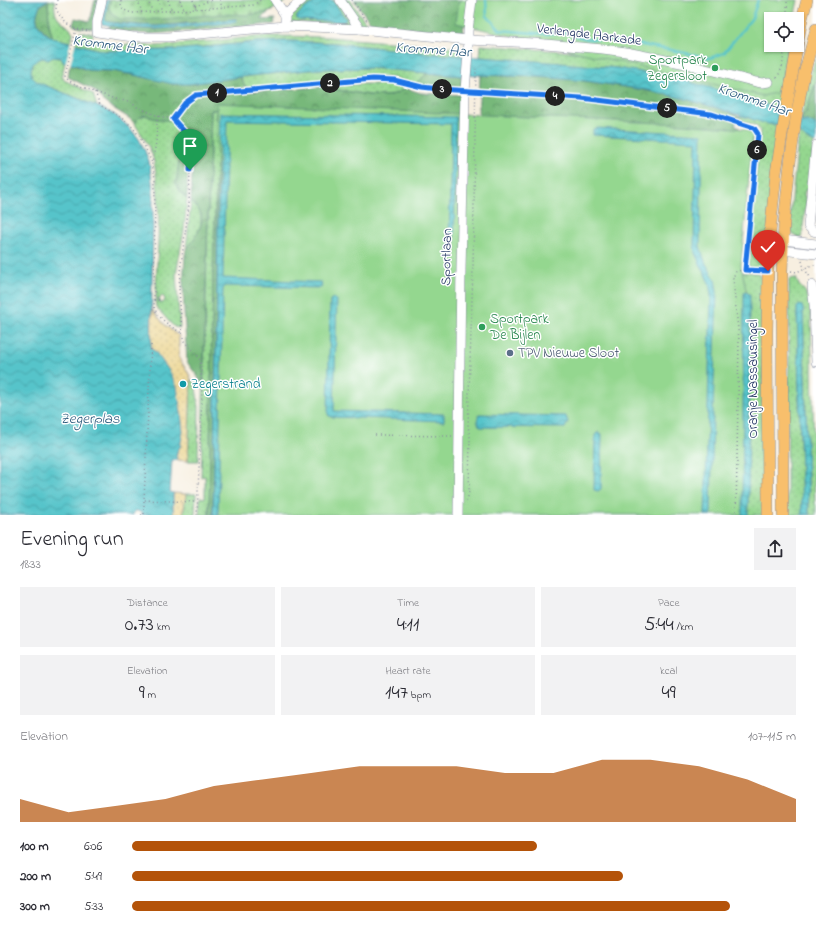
<!DOCTYPE html>
<meta charset="utf-8">
<style>
body{margin:0;font-family:"Indie Flower",sans-serif;background:#f2f2f3;color:#2b2b33;height:100vh;display:flex;flex-direction:column;font-size:15px;white-space:nowrap}
*{box-sizing:border-box;margin:0}
p{font-size:13px;color:#7c7c81}
.icon{flex:none;width:22px;height:22px;fill:none;stroke:currentColor;stroke-width:2;stroke-linecap:round;stroke-linejoin:round}
.map{position:relative;height:515px;overflow:hidden}
.panel{display:flex;flex-direction:column;background:#fff;flex:1}
.panel>*{flex:none}
.fabs{position:absolute;left:764px;top:12px;display:grid;gap:8px}
.fabs a{display:grid;place-items:center;width:40px;height:40px;border-radius:0px;background:#fff;box-shadow:0 1px 3px #0004;font-size:20px}
.pin{position:absolute;display:grid;place-items:center;width:34px;height:34px;color:#fff;margin:-41px -17px;border-radius:50% 50% 50% 0;rotate:-45deg;box-shadow:0 0 4px #0007}
.pin .icon{rotate:45deg}
.km{position:absolute;width:20px;height:20px;margin:-10px;border-radius:50%;background:#222;color:#fff;font-size:11px;line-height:20px;text-align:center}
.round{display:grid;place-items:center;flex:none;width:42px;height:42px;border-radius:0px;background:#f2f2f3}
.headline{display:flex;align-items:center;justify-content:space-between;height:68px;padding:0 20px}
h1{font-size:22px;font-weight:600;line-height:30px}
.stats{display:grid;grid-template-columns:repeat(3,1fr);gap:6px;height:68px;padding:4px 20px}
.stats div{display:grid;align-content:center;border-radius:0px;background:#f2f2f3;text-align:center}
.stats b{font-size:20px;font-weight:600}
.stats small{font-size:11px;font-weight:400}
.stats p{font-size:11px}
.chart{height:112px;padding:8px 20px}
.chart p{display:flex;justify-content:space-between}
.chart svg{width:100%;height:72px;margin-top:4px;fill:#b45309;opacity:.7}
ul{padding:0 20px;list-style:none;font-size:13px}
li{display:grid;grid-template-columns:64px 48px 1fr;align-items:center;height:30px}
li i{height:10px;border-radius:5px;background:#b45309}
.map>svg:first-child{display:block}
</style>
<div class="map">
<svg width="816" height="515" viewBox="0 0 816 515">
<defs>
<pattern id="grass-dots" width="8" height="8" patternUnits="userSpaceOnUse"><rect width="8" height="8" fill="#94d78f"/><path d="M2 2h.1M6 6h.1" fill="none" stroke="#7fb97e" stroke-width="1.8" stroke-linecap="round"/></pattern>
<pattern id="forest-crowns" width="20" height="18" patternUnits="userSpaceOnUse"><rect width="20" height="18" fill="#77b87a"/><path d="M2 6a3 3 0 1 1 6 0M12 15a3 3 0 1 1 6 0" fill="none" stroke="#619667"/></pattern>
<pattern id="sand-dots" width="8" height="8" patternUnits="userSpaceOnUse"><rect width="8" height="8" fill="#eeda9e"/><path d="M2 2h.1M6 6h.1" fill="none" stroke="#ccbb8a" stroke-width="1.8" stroke-linecap="round"/></pattern>
<pattern id="cemetery-stones" width="16" height="16" patternUnits="userSpaceOnUse"><rect width="16" height="16" fill="#94d78f"/><path d="M2 7V4a2 2 0 0 1 4 0v3zM10 15v-3a2 2 0 0 1 4 0v3z" fill="#7fb97e"/></pattern>
<pattern id="water-waves" width="16" height="10" patternUnits="userSpaceOnUse"><rect width="16" height="10" fill="#56c4ca"/><path d="M0 5q4-4 8 0t8 0" fill="none" stroke="#46a0a7"/></pattern>
</defs>
<rect width="100%" height="100%" fill="#fff"/>
<filter id="ink" filterUnits="userSpaceOnUse"><feTurbulence type="fractalNoise" baseFrequency=".025" numOctaves="2"/><feDisplacementMap in="SourceGraphic" scale="8" xChannelSelector="R" yChannelSelector="G"/><feConvolveMatrix kernelMatrix="1 2 1 2 8 2 1 2 1" color-interpolation-filters="sRGB"/></filter>
<filter id="wash" filterUnits="userSpaceOnUse"><feTurbulence type="fractalNoise" baseFrequency=".012" numOctaves="4" result="noise"/><feDisplacementMap in="SourceGraphic" scale="16" xChannelSelector="R" yChannelSelector="G"/><feGaussianBlur stdDeviation="0.9" result="paint"/><feColorMatrix in="noise" values="0 0 0 0 0 0 0 0 0 0 0 0 0 0 0 0 0 1.4 0 .05"/><feComposite in="paint" operator="in"/></filter>
<g filter="url(#wash)">
<rect width="100%" height="100%" fill="#f7efe0"/>
<g fill="url(#grass-dots)" stroke="#588376">
<path d="M48 0 55 1C55 5 54 10 56 14 59 21 72 28 73 33 73 35 71 39 71 42L53 38 49 25Z"/>
<path d="M306 0H318C311 4 300 10 296 18L342 22 345 19 332 0H337L350 21 348 25 290 22 289 21V17Z"/>
<path d="M344 0H350L367 24 362 26Z"/>
<path d="M80 32 93 33 92 41 113 44 157 46 264 36H279L329 37 452 47 461 51V56L436 54 334 43 289 41 257 42 175 50 104 51 75 43 78 34Z"/>
<path d="M481 45 627 56 779 84C787 73 787 58 789 45H793L781 114 617 68 480 57Z"/>
<path d="M816 56V81L807 109 800 122 811 73Z"/>
<path d="M53 57 62 58 64 63H65L62 75 64 80 93 94 97 106 42 84C39 83 36 81 34 79 27 72 33 59 42 58 44 58 46 59 48 60Z"/>
<path d="M370 68 428 73 415 84 393 78 377 77 271 87 246 88 240 77 318 69Z"/>
<path d="M360 84H385L405 88 397 93 387 96 369 95 320 87Z"/>
<path d="M211 110 327 112H217L218 126 213 273 209 515H199L200 497 205 498V476L201 477Z"/>
<path d="M145 115 162 120 169 119 176 122C182 144 178 167 178 189L187 199 184 231 176 274 180 328 174 327 156 307 155 300H160V303H163L165 300 164 297 161 296 160 299 156 298C156 260 161 222 157 184 156 174 155 164 152 154 148 143 141 134 135 124 137 119 139 117 145 115Z"/>
<path d="M742 116 773 125 779 122 765 268 749 267 748 263 760 131 757 126 738 119 739 117Z"/>
<path d="M799 132 806 139 814 142 808 190H805L804 197H807L803 227 804 232 802 234 801 238C794 236 793 236 789 228Z"/>
<path d="M191 201C194 205 199 209 201 214 204 227 194 241 186 250Z"/>
<path d="M744 272 758 273 760 277H764V515H732L740 273Z"/>
<path d="M796 278 799 285 805 291 810 304 811 314 815 503 816 506V515H809L803 309 798 307 797 310 802 515H787V464L789 363V279Z"/>
<path d="M191 380 195 382 199 407 198 461H188Z"/>
<path d="M186 494H196L195 515H183Z"/>
</g>
<g fill="url(#forest-crowns)" stroke="#49746c">
<path d="M48 0 49 25 53 38C37 28 28 11 48 0Z"/>
<path d="M95 0H100L95 29 80 28 73 25 75 18 90 21Z"/>
<path d="M108 0 271 10H273L265 15 261 18C265 21 270 19 275 19L274 24 151 34 108 31 110 26 147 29H159L236 21 237 19 158 26H147L108 22 105 21Z"/>
<path d="M354 0H468L463 32 373 26Z"/>
<path d="M70 64 76 65 84 69 97 71H113L159 80 189 84 240 77 246 88 208 93H234L320 87 369 95 387 96 397 93 405 88 421 93 462 95 461 115 220 113 213 515H209L213 273 218 126 216 112H288L211 110 203 389 198 377 187 362 184 311 183 284 185 255 186 250 190 245 198 232 201 224V214L197 207 191 201 192 168 188 155 187 199 178 189 176 184C179 163 181 142 176 122 168 119 165 121 157 119 153 119 149 116 145 115 139 117 137 119 135 124L129 118 105 103 94 90 68 77Z"/>
<path d="M428 73 462 76V89L432 88 415 84Z"/>
<path d="M480 75C505 76 531 76 556 78 593 81 630 87 667 95 689 99 719 106 739 117L735 125 750 135 478 124Z"/>
<path d="M816 81V125L807 121 800 122 807 109Z"/>
</g>
<g fill="url(#sand-dots)" stroke="#84847e">
<path d="M152 309 164 324 179 336V358L190 376 191 380 188 461 176 460 177 451 180 447 151 349Z"/>
<path d="M173 493 186 494 183 515H173Z"/>
</g>
<path fill="url(#cemetery-stones)" stroke="#588376" d="M111 0H287L278 7 267 12 248 15 223 14 161 19H120L113 15 109 8Z"/>
<g fill="#94d78f" stroke="#588376">
<path d="M459 0H798L794 19H771V45H788L779 92 763 96 456 23Z"/>
<path d="M217 103 682 124 745 129 753 134 741 265 748 300 747 515H213L217 278Z"/>
</g>
<g fill="url(#water-waves)" stroke="#387a94">
<path d="M0 0H48L41 4 38 10 36 18 38 24 44 32 53 38 104 51 175 50 257 42 289 41 334 43 436 54 550 62 617 68 677 78 732 94 774 107 781 114 800 122 807 121 816 125V143L806 139 799 132 778 124 773 125 764 123 730 112 686 99 646 90 586 81 539 77 480 75 462 76 370 68 318 69 240 77 189 84H173L130 74 113 71 88 70 76 65 64 63 61 58 53 57 48 60C46 59 44 58 42 58 33 59 27 72 34 79 36 81 39 83 42 84L101 108 115 115 130 128 139 139 145 151 149 161 153 188V217L151 349 155 351 170 372 177 387 181 413 183 432 180 447 177 451 176 460H172L170 492 173 493V515H142V513L135 510 133 515H0Z"/>
<path d="M105 0H108L105 21 108 22C125 24 141 26 158 26 184 25 210 21 236 19L237 21C227 24 216 24 206 25 172 29 136 32 102 24L101 23Z"/>
<path d="M318 0H332L346 19 344 22 299 20 297 19V16L304 9Z"/>
<path d="M220 113 456 117 454 251 451 252 449 250 451 124 227 120 223 278 321 282 322 285 321 288 225 286 223 289 218 515H213Z"/>
<path d="M597 128 702 134 700 246 705 262 715 279 717 291 713 412 711 515H705L711 295 709 283 695 253 694 243 696 141 593 135V129Z"/>
<path d="M746 292 749 294 750 295 748 515H742L744 295V293Z"/>
<path d="M333 298 337 300 334 411 444 414V421L331 417 328 415 330 300Z"/>
<path d="M799 305 802 306 803 309 809 515H802L797 310V307Z"/>
<path d="M479 414 566 416 568 422 565 428 480 427 477 421Z"/>
<path d="M598 432 602 434 601 489 598 491 594 490 595 435Z"/>
</g>
<path fill="#f7efe0" d="M71 40 76 41 70 66 65 65Z"/>
<g fill="none" stroke-linecap="round" stroke-linejoin="round">
<path stroke="#56c4ca" stroke-width="2.5" d="M486 0 487 16 500 30 546 34 562 32 587 39 612 40 671 50 710 58 724 53 752 18 758 0"/>
</g>
</g>
<g filter="url(#ink)">
<g fill="none" stroke-linecap="round" stroke-linejoin="round">
<g stroke="#898f9f" stroke-width="10">
<g id="minor">
<path d="M102 0 97 22V32L133 37H168L285 26 360 29 468 40 534 43 603 49 626 52 686 64 756 82 762 83 769 82"/>
<path d="M275 0 285 15"/>
<path d="M340 0 360 29"/>
<path d="M285 26V15L302 0"/>
<path d="M816 145 808 226 813 231 816 232"/>
<path d="M777 241 783 240 816 244"/>
<path d="M769 243 782 250 816 254"/>
<path d="M812 285 814 305 816 362"/>
<path d="M458 515 461 269 465 91 468 53V31L472 0"/>
</g>
</g>
<g stroke="#898f9f" stroke-width="12">
<g id="major">
<path d="M768 515 767 332 768 271 769 243 776 173 783 128 802 19 807 0"/>
<path d="M783 515 782 271 784 223 790 163 796 118 804 74 816 29"/>
</g>
</g>
<g stroke="#898f9f" stroke-width="1.5" stroke-dasharray="1 3" stroke-linecap="butt">
<path d="M57 0 56 9 60 16 66 23 76 29 90 31"/>
<path d="M121 0C120 9 125 11 132 13L243 6 253 5 261 0"/>
<path d="M138 0 142 13"/>
<path d="M148 0 152 11"/>
<path d="M158 0 162 11"/>
<path d="M168 0 172 11"/>
<path d="M180 0 184 10"/>
<path d="M193 0 196 9"/>
<path d="M220 0 222 8"/>
<path d="M352 0 367 21"/>
<path d="M195 6 212 0"/>
<path d="M787 19V0"/>
<path d="M76 29 65 76 68 80 73 83 95 92 118 100 129 101 137 107 158 116 173 119 189 137 192 143 190 170 189 204 180 272 179 289 182 333 184 341 199 357 201 365 202 397 197 515"/>
<path d="M777 78 782 68 785 45"/>
<path d="M473 91 581 98 711 114 754 128 758 134 757 142 745 270"/>
<path d="M95 92 100 105C112 112 125 119 134 129 142 139 147 152 152 163"/>
<path d="M158 116 157 121 156 142 152 164 155 178 154 306C157 318 172 328 182 333"/>
<path d="M173 119 185 103 196 95 373 79 394 80 422 87 457 90"/>
<path d="M802 261 804 268 810 277"/>
<path d="M791 271 797 272 809 266 816 265"/>
<path d="M154 300H161"/>
<path d="M151 345 144 500 195 502"/>
<path d="M375 435 452 436"/>
<path d="M467 501 469 492 470 437 468 426 473 267 476 69"/>
<path d="M141 515H144V500"/>
<path d="M736 515 739 340 733 279 735 272 742 270H759"/>
</g>
<use href="#minor" stroke="#fff" stroke-width="9"/>
<use href="#major" stroke="#f8bf6c" stroke-width="11"/>
</g>
</g>
<g fill="none" stroke-linecap="round" stroke-linejoin="round" filter="url(#ink)">
<g stroke="#fff" stroke-width="8">
<path id="route" d="M190 170 192 143 189 137 173 119 185 103 196 95 373 79 394 80 422 87 439 89 581 98 711 114 754 128 758 134 745 270 768 271"/>
</g>
<use href="#route" stroke="#1a73e8" stroke-width="5"/>
</g>
<g fill="#2e9e5b" stroke="#fff" stroke-width="1.5">
<circle cx="715" cy="68" r="4"/>
<circle cx="482" cy="327" r="4"/>
</g>
<circle fill="#5c6f8a" stroke="#fff" stroke-width="1.5" cx="510" cy="353" r="4"/>
<circle fill="#0f9aa8" stroke="#fff" stroke-width="1.5" cx="183" cy="384" r="4"/>
<g text-anchor="middle" dominant-baseline="central" stroke-width="3" stroke-linejoin="round" paint-order="stroke">
<g font-size="14" fill="#1b2f5e" stroke="#fff">
<text transform="translate(589 35) rotate(7)">Verlengde Aarkade</text>
<text transform="translate(447 257) rotate(-89)">Sportlaan</text>
<text transform="translate(753 379) rotate(-90)">Oranje Nassausingel</text>
</g>
<g font-size="14" fill="#27864d" stroke="#fff" text-anchor="end">
<text x="707" y="60">Sportpark<tspan x="707" dy="16">Zegersloot</tspan></text>
<text x="490" y="319" text-anchor="start">Sportpark<tspan x="490" dy="16">De Bijlen</tspan></text>
</g>
<g font-size="14" fill="#4e5e75" stroke="#fff" text-anchor="start">
<text x="518" y="353">TPV Nieuwe Sloot</text>
</g>
<g font-size="14" fill="#0d838f" stroke="#fff" text-anchor="start">
<text x="191" y="384">Zegerstrand</text>
</g>
<g font-size="15" font-style="italic" fill="#2d5c7e" stroke="#fff">
<text transform="translate(110 45) rotate(7)">Kromme Aar</text>
<text transform="translate(433 50) rotate(4)">Kromme Aar</text>
<text transform="translate(754 100) rotate(19)">Kromme Aar</text>
<text x="90" y="419">Zegerplas</text>
</g>
</g>
</svg>
<div class="fabs">
<a><svg class="icon" aria-label="locate" viewBox="0 0 24 24"><circle cx="12" cy="12" r="6"/><path d="M12 2v4M12 18v4M2 12h4M18 12h4"/></svg></a>
</div>
<div class="pin" style="left:190px;top:170px;background:#1e9e55"><svg class="icon" aria-label="arrive" viewBox="0 0 24 24"><path d="M6 21V4h12l-3 4 3 4H6"/></svg></div>
<div class="pin" style="left:768px;top:271px;background:#d93025"><svg class="icon" aria-label="check" viewBox="0 0 24 24"><path d="M5 12l5 5 9-10"/></svg></div>
<b class="km" style="left:217px;top:93px">1</b>
<b class="km" style="left:330px;top:83px">2</b>
<b class="km" style="left:442px;top:89px">3</b>
<b class="km" style="left:555px;top:96px">4</b>
<b class="km" style="left:667px;top:108px">5</b>
<b class="km" style="left:757px;top:150px">6</b>
</div>
<section class="panel">
<div class="headline"><div><h1>Evening run</h1><p>18:33</p></div><a class="round"><svg class="icon" aria-label="share" viewBox="0 0 24 24"><path d="M12 15V3M7 8l5-5 5 5M5 13v7h14v-7"/></svg></a></div>
<div class="stats">
<div><p>Distance</p><b>0.73<small> km</small></b></div>
<div><p>Time</p><b>4:11</b></div>
<div><p>Pace</p><b>5:44<small> /km</small></b></div>
</div>
<div class="stats">
<div><p>Elevation</p><b>9<small> m</small></b></div>
<div><p>Heart rate</p><b>147<small> bpm</small></b></div>
<div><p>kcal</p><b>49</b></div>
</div>
<div class="chart"><p><span>Elevation</span>107–115 m</p>
<svg viewBox="0 0 160 44" preserveAspectRatio="none"><path d="M0 44V30L10 38L20 34L30 30L40 22L50 18L60 14L70 10L80 10L90 10L100 14L110 14L120 6L130 6L140 10L150 18L160 30V44z"/></svg>
</div>
<ul>
<li><b>100 m</b>6:06<i style="width:61%"></i></li>
<li><b>200 m</b>5:49<i style="width:74%"></i></li>
<li><b>300 m</b>5:33<i style="width:90%"></i></li>
</ul>
</section>
